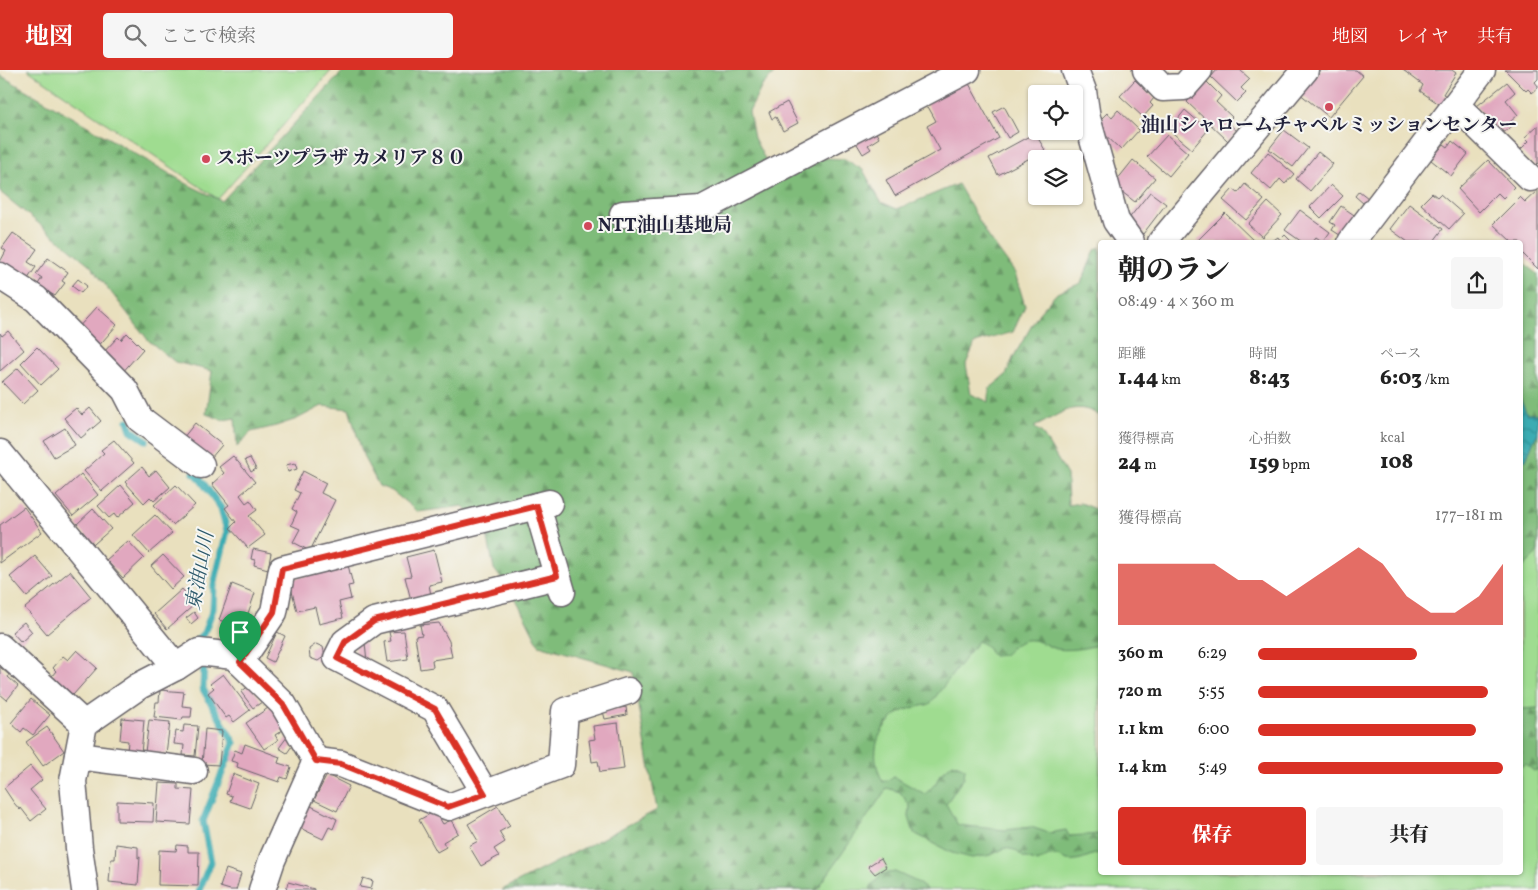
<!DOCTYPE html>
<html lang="ja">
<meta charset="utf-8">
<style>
body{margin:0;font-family:Vollkorn,"Noto Serif JP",serif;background:#f6f6f6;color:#222;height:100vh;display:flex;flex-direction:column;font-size:19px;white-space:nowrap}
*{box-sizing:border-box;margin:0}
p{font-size:16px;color:#767676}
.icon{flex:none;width:28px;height:28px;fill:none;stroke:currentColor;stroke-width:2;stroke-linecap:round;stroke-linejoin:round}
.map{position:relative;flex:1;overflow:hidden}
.side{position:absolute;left:1098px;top:170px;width:425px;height:635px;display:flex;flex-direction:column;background:#fff;border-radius:5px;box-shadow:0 1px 4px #0004}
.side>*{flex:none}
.fabs{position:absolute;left:1028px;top:15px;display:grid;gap:10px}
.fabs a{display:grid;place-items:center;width:55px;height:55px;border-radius:5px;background:#fff;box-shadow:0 1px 4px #0004;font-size:25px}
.pin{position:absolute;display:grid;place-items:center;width:42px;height:42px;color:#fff;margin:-51px -21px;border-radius:50% 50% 50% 0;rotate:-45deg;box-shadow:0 0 5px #0007}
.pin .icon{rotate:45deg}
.round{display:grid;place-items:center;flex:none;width:52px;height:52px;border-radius:5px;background:#f6f6f6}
.summary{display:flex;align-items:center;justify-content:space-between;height:85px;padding:0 20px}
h1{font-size:28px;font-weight:800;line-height:38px}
.stats{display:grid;grid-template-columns:repeat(3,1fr);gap:8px;height:85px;padding:5px 20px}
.stats div{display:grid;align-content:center}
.stats b{font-size:21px;font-weight:800}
.stats small{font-size:14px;font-weight:400}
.stats p{font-size:14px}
.chart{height:140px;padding:10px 20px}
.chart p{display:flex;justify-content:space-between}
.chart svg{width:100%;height:90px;margin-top:5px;fill:#d93025;opacity:.7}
.primary-button{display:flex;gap:10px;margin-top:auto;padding:10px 20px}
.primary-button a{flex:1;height:58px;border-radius:5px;background:#d93025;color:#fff;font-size:20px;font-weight:800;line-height:58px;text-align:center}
.primary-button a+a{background:#f6f6f6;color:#222}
ul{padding:0 20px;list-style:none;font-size:16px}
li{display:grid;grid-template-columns:80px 60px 1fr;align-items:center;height:38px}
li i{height:12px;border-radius:6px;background:#d93025}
header{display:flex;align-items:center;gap:30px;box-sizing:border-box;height:70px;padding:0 25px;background:#d93025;color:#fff}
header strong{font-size:24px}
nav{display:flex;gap:28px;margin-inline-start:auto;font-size:18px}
.search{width:350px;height:45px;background:#f6f6f6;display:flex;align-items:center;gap:12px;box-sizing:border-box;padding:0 18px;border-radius:5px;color:#767676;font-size:19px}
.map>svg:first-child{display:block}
</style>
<header>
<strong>地図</strong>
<div class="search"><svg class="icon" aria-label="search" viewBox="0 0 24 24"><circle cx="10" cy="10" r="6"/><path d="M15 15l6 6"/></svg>ここで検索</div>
<nav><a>地図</a><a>レイヤ</a><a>共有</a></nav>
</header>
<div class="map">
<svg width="1538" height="820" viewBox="0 0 1538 820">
<defs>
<pattern id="forest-firs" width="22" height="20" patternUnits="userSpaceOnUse" patternTransform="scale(1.25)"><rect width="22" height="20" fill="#7fbc7a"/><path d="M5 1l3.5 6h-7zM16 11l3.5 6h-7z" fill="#689865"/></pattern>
<pattern id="water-waves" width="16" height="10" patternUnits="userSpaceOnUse" patternTransform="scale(1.25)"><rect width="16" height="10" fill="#3aacb2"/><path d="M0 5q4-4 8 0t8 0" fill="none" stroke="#308c92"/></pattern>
</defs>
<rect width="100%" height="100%" fill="#f6f6f2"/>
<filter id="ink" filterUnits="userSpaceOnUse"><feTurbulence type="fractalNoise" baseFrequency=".02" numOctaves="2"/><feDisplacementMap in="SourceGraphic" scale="10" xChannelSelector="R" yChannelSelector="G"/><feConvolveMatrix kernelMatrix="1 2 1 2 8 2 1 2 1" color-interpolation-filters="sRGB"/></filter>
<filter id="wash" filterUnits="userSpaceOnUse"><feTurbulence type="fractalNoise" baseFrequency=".0096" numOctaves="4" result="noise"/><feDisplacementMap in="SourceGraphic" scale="20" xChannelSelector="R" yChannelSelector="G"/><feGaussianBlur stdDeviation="1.12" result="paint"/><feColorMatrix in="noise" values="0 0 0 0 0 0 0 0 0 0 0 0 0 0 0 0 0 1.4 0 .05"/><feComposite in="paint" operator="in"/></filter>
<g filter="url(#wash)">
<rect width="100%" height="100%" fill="#e9e0be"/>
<g fill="#9fdc90" stroke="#607f66">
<path d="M28 0H332L218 129Z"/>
<path d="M1538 412V820H730L877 556 1100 492V802H1520V419Z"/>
</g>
<g fill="url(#forest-firs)" stroke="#506f5a">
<path d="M344 0H778L762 16 749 42 754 68 766 91 827 88 845 89 863 100 881 132 897 139 958 114 988 166 1015 203 1025 236 1013 262 975 273 966 294 971 324 989 332V319L1006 305 1014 286 1039 243 1057 223 1081 213 1095 180 1100 177V346C1073 328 1059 346 1034 357L1042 363 1067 405 1068 435 1080 433 1100 441V574C1089 578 1064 582 1053 578 1049 577 1046 574 1042 573 1024 565 1016 573 1004 585L993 586 985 575 978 571 930 634C919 637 906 638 896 645 874 663 870 687 883 712L894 707 925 724 936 713 940 704 953 693 965 698 964 707 946 734 958 755 1005 760 1031 757 1049 763 1066 760 1069 766 1100 764V783C1091 784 1085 789 1076 790 1058 793 1061 777 1038 792L1023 787 1015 780 1005 778 991 785 972 788 952 783 914 763 909 747 910 736 900 722 887 718 817 820H502L657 740 633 602 539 575 515 527 494 499 486 459 463 436 418 442 392 421 379 416 364 388 349 339 322 336 297 349 276 356 251 362 237 377 235 348 223 350 206 344 212 301 175 292 148 270 90 195 0 122V5L189 115 222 131Z"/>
<path d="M1520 190 1538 204V480L1535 486 1520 500Z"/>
<path d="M1538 638V700L1534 701 1525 694 1520 697V639Z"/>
<path d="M895 802 917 812 927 820H872L870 818 882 804Z"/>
</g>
<path fill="url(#water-waves)" stroke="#2e6776" d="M1520 329 1527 344H1538V363L1533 372 1526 390H1520Z"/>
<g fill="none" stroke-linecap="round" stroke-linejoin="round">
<g stroke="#3aacb2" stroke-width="7">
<path d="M128 351 131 360 146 370"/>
<path d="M191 576 204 563 213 539 214 515 227 461 221 438 198 406 194 403"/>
<path d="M199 594 204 593 203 619 234 673 203 751 211 792 199 820"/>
</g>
</g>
<g id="blocks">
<g fill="#e1a8bf">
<path d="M1217 0H1240L1250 9 1241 18 1246 23 1237 32 1211 7Z"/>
<path d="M1321 0H1356L1363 6 1329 47 1299 23 1314 4 1317 6Z"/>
<path d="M1403 0H1452L1456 3 1443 24 1448 27 1442 36 1420 21 1423 15Z"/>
<path d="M1505 0H1538V9L1535 12 1538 16V18L1532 23 1528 19 1526 21Z"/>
<path d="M967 10 999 68 895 126 886 110 940 80 927 56 936 51 926 33Z"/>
<path d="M1135 10 1154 28 1150 33 1153 36 1143 47 1120 26Z"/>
<path d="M1206 11 1221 26 1216 32 1232 47 1227 52 1237 61 1228 71 1187 32Z"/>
<path d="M1507 12 1515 22 1506 30 1518 45 1510 52 1513 55 1503 63 1500 59 1497 61 1477 36Z"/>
<path d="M787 32 798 53 783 61 776 47 772 49 769 42Z"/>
<path d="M1004 36 1018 62 1008 68 993 42Z"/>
<path d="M1118 40 1139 60 1121 80 1095 55 1107 43 1112 47Z"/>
<path d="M1185 40 1208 60 1192 79 1169 60Z"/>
<path d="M1538 55V93L1535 96 1520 80 1529 71 1525 67Z"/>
<path d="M873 58 879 68 868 75 871 79 863 84 854 69Z"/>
<path d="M1284 60 1308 78 1293 97 1269 79Z"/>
<path d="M1035 63 1045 80 998 105 989 88Z"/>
<path d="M1167 65 1188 83 1169 106 1147 87Z"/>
<path d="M1452 71 1468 84 1451 106 1431 90 1444 74 1448 77Z"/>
<path d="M1268 82 1294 104 1285 114 1280 109 1271 120 1251 103Z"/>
<path d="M1318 82 1333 94 1310 121 1296 109Z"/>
<path d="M1133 90 1155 108 1135 132 1113 115Z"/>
<path d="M1488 90 1514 117 1503 128 1498 123 1479 142 1458 119Z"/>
<path d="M1245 114 1264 130 1246 150 1223 130 1233 119 1238 123Z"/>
<path d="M1331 115 1343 126 1321 148 1310 137Z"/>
<path d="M1538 120V199L1520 181V172H1512L1493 154 1520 127 1525 132Z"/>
<path d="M1359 121 1368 128 1364 134 1355 126Z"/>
<path d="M1150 122 1166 134 1143 164 1127 151Z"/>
<path d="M1432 123 1437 127 1440 124 1463 144 1449 159 1421 134Z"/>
<path d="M1268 132 1282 145 1262 167 1248 154Z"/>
<path d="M1409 134 1443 159 1434 171 1436 172H1408L1390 159Z"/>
<path d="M1341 136 1360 149 1346 169 1332 160 1335 155 1330 152Z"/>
<path d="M1300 140 1330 162 1323 172 1316 167 1312 172H1302L1285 160Z"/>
<path d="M1225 143 1255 172H1196Z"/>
<path d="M13 163 37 179 28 192 36 197 27 210 0 192 6 181 2 178Z"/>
<path d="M1285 165 1292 172H1271L1278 167 1280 170Z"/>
<path d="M48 188 68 202 62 211 65 213 55 226 45 220 42 224 35 219 42 208 36 204Z"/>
<path d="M78 209 87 216 81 223 72 216Z"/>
<path d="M97 237 117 255 95 280 75 261Z"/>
<path d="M8 261 24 280 0 301V263L2 266Z"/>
<path d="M127 263 143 279 121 304 101 285 118 267 121 270Z"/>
<path d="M37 277 58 299 41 315 21 293Z"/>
<path d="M18 298 38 320 23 334 2 312Z"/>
<path d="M76 338 82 345 90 338 101 351 81 368 64 348Z"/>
<path d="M195 353 222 375 211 388 179 373Z"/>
<path d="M65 358 75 375 54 387 44 371Z"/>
<path d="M114 370 134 393 102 421 84 401 104 383 101 380Z"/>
<path d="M233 386 255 412 240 425 246 433 250 430 257 440 249 446 265 465 248 478 230 458 236 452 225 438 229 435 212 414 224 403 219 397Z"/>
<path d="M250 388 256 399 251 402 245 390Z"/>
<path d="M295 393 297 399 288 402 286 395Z"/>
<path d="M142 397 149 406 156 400 170 417 154 431 150 427 144 433 125 412Z"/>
<path d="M303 401 326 413 321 423 335 430 310 481 293 472 300 459 291 455 297 442 292 439 300 423 294 420Z"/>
<path d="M81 404 98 425 73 446 56 426Z"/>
<path d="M121 415 135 432 117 448 114 444 109 448 98 436Z"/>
<path d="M176 415 195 435 173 455 154 435Z"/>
<path d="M24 437 42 462 0 493V455Z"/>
<path d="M93 439 111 459 94 474 76 455Z"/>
<path d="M155 445 172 463 149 483 133 465Z"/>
<path d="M128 471 144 488 123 508 106 490Z"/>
<path d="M253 479 271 483 268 499 254 495 255 490 251 489Z"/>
<path d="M434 480 442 512 429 515 431 525 411 530 405 507 411 506 406 487Z"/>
<path d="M163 485 184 507 171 519 151 496Z"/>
<path d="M35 486 52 506 27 527 10 507Z"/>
<path d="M348 495 353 515 348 516 351 529 339 532 343 548 319 554 315 537 297 541 289 510Z"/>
<path d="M70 501 91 527 47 564 25 538Z"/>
<path d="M232 514 255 523 243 558 219 550Z"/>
<path d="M182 519 195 534 167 559 154 544Z"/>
<path d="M194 542 198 548 191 554 186 548Z"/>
<path d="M24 552 32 562 21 572 12 562Z"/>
<path d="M439 553 449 571 452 587 432 590 433 597 420 599 415 566 422 565 420 555Z"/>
<path d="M404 561 408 589 387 592 384 572 391 571 389 562Z"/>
<path d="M277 562 285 566 273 592 265 588Z"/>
<path d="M365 573 367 593 357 594 355 574Z"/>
<path d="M316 574 323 577 325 586 318 591 310 588 309 579Z"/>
<path d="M77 580 97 598 73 625 52 606 56 601 53 598 63 586 68 590Z"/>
<path d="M0 597 9 605 8 607 18 616 7 630 0 624Z"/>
<path d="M223 604 250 640 234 652 229 646 226 648 208 623 214 618 210 614Z"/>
<path d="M250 615 262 632 253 638 241 622Z"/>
<path d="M160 620 184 622 182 636 192 637 191 647H183L182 650 154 647 156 632H159Z"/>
<path d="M31 629 50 645 33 665 24 658 21 662 11 653Z"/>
<path d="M271 636 286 658 275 665 278 670 264 679 246 653Z"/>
<path d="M626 637 627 645 605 649 603 641Z"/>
<path d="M122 648 144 650 141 684 127 682 128 671 120 670Z"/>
<path d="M149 650 170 652 166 684 145 682Z"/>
<path d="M618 653 624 699 600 702 598 691 592 692 589 670 595 669 593 656Z"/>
<path d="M184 655 198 656 195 686 183 685 184 675 174 674 176 661 183 662Z"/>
<path d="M47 657 64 681 43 696 26 672Z"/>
<path d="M205 659 222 661 219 695 202 694Z"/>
<path d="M287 667 294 673 287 683 279 678Z"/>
<path d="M245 674 280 687 278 693 291 697 287 709 281 707 279 712 237 697 238 693 231 691 235 680 242 683Z"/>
<path d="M30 696 42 710 30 720 46 739 31 751 21 738 20 740 14 733 4 718Z"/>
<path d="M233 704 259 714 250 738 230 731 232 726 226 724Z"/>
<path d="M327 705 349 716 337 741 314 730Z"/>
<path d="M159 713 178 714V719L193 720 190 754 156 752Z"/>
<path d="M117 731 154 733 153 752 117 751Z"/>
<path d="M309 735 337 749 333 759 329 757 323 769 298 757Z"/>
<path d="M498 736 510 756 499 762 505 772 494 779 499 786 481 796 469 776 478 771 468 754Z"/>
<path d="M435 741 443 754 451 750 458 763 443 772 446 777 437 782 419 750Z"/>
<path d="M116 774 138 777V788L140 787 138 815 109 812 111 789H115Z"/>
<path d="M177 775 188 776V782H199L198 816 158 815 159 780 176 781Z"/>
<path d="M881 788 886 797 875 804 868 796Z"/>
<path d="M226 799 241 804 236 820H230L220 817Z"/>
<path d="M363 808 373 811 371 819 360 817Z"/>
<path d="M288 812 314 819V820H286Z"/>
</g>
</g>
</g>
<g filter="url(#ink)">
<use href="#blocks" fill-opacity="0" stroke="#686469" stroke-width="1"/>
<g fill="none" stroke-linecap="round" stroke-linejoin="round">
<g stroke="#686469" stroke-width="29">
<g id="street">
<path d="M1075 0 1083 21 1087 48 1116 151 1131 172"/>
<path d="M1146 0 1163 18 1184 17 1199 0"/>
<path d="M1456 35 1530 108"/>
<path d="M623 144 702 139 967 0"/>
<path d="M1161 172 1305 0"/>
<path d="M1351 172 1482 0"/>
<path d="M0 206 36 229 125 320 140 349 201 395"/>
<path d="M0 383 176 597 139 616 84 654 73 711 79 778 85 820"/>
<path d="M537 436 562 522"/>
<path d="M0 577 84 654"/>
<path d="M240 592 274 542 282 499 549 433"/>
<path d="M176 597 199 582 234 586 283 634 316 691 272 790 262 820"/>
<path d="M78 686 194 701"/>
<path d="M316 691 341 694 449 737 561 695 565 641 628 621"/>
<path d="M485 723 435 639 337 588 345 572 374 551 557 506"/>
</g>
</g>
<use href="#street" stroke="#fff" stroke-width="26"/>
</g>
</g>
<g fill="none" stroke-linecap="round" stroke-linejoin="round" filter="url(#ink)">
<g stroke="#fff" stroke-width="10">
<path id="route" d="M537 436 557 506 374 551 345 572 337 588 435 639 485 724 448 737 341 694 316 691 283 634 240 592 274 542 282 499Z"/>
</g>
<use href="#route" stroke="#d93025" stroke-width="6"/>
</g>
<g fill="#d1495b" stroke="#f6f6f2" stroke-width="2">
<circle cx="1329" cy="37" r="5"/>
<circle cx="206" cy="89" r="5"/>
<circle cx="588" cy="156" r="5"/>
</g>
<g text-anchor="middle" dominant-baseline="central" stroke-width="4" stroke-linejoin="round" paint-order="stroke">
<g font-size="19" font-weight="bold" fill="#22223b" stroke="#f6f6f2" text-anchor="start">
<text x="1329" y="56" text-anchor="middle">油山シャロームチャペルミッションセンター</text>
<text x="216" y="89">スポーツプラザ カメリア８０</text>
<text x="598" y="156">NTT油山基地局</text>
</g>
<g font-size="20" font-style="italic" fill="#2c596b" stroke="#f6f6f2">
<text transform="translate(201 501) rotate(-80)">東油山川</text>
</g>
</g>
</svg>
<div class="fabs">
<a><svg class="icon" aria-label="locate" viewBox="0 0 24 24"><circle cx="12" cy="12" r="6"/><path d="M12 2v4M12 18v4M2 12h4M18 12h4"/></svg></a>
<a><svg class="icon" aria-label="layers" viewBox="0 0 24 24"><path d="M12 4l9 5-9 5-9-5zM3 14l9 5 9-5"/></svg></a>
</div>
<div class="pin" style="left:240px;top:592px;background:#1e9e55"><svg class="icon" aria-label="arrive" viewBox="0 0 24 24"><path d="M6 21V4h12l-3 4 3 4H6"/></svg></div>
<section class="side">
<div class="summary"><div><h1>朝のラン</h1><p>08:49 · 4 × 360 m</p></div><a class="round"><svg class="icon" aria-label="share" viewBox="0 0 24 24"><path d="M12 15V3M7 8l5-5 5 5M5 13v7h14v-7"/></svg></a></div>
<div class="stats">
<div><p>距離</p><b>1.44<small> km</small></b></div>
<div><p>時間</p><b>8:43</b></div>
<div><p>ペース</p><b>6:03<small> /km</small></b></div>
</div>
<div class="stats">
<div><p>獲得標高</p><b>24<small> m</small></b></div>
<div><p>心拍数</p><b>159<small> bpm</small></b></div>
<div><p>kcal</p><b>108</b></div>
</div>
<div class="chart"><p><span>獲得標高</span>177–181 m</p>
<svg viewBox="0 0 160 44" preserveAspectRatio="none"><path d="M0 44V14L10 14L20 14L30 14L40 14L50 22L60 22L70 30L80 22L90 14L100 6L110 14L120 30L130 38L140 38L150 30L160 14V44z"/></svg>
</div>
<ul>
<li><b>360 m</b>6:29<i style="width:65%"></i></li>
<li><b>720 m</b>5:55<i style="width:94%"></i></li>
<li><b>1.1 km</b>6:00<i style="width:89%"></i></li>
<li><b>1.4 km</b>5:49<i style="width:100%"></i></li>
</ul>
<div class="primary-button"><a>保存</a><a>共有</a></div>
</section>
</div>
